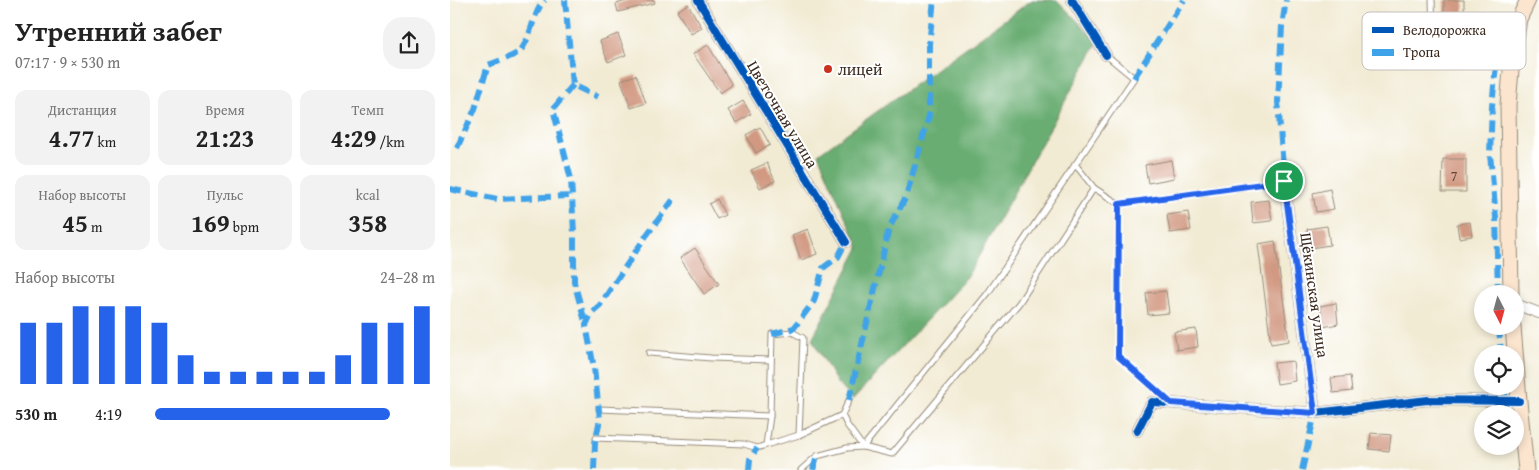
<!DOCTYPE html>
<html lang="ru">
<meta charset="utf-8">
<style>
body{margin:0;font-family:"Gentium Book Plus",serif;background:#f2f2f2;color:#222;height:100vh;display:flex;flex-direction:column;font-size:19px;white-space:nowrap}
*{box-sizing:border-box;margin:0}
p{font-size:16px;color:#767676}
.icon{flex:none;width:28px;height:28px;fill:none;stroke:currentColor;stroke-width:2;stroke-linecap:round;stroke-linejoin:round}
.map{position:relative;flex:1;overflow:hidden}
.sheet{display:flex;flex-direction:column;background:#fff;width:450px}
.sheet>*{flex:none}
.needle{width:32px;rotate:174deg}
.buttons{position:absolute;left:1024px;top:285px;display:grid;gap:10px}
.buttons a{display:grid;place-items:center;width:50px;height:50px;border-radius:50%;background:#fff;box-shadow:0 2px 8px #0003;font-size:25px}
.pin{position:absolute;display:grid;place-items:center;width:42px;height:42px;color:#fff;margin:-21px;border:2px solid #fff;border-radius:50%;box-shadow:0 1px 5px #0007}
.round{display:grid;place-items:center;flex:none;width:52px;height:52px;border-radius:20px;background:#f2f2f2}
.head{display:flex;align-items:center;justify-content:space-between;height:85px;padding:0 15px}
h1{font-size:28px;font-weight:600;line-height:38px}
.figures{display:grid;grid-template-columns:repeat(3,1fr);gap:8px;height:85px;padding:5px 15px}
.figures div{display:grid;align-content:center;border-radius:12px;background:#f2f2f2;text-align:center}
.figures b{font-size:25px;font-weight:600}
.figures small{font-size:14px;font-weight:400}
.figures p{font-size:14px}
.chart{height:140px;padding:10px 15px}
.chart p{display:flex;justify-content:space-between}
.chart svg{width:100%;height:90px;margin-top:5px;stroke:#2563eb;stroke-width:6}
ul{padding:0 15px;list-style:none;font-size:16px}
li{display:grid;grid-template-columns:80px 60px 1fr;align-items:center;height:38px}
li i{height:12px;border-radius:6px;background:#2563eb}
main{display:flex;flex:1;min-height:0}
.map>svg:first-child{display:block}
</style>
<main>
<section class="sheet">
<div class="head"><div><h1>Утренний забег</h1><p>07:17 · 9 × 530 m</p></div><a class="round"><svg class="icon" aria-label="share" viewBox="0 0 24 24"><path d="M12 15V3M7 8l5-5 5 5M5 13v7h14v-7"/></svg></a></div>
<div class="figures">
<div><p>Дистанция</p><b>4.77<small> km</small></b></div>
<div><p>Время</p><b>21:23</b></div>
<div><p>Темп</p><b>4:29<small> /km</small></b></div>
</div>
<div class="figures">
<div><p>Набор высоты</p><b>45<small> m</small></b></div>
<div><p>Пульс</p><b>169<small> bpm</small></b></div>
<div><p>kcal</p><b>358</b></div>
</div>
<div class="chart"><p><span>Набор высоты</span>24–28 m</p>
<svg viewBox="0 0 160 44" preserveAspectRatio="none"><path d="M5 44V14M15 44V14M25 44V6M35 44V6M45 44V6M55 44V14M65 44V30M75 44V38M85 44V38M95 44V38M105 44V38M115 44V38M125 44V30M135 44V14M145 44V14M155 44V6"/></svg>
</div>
<ul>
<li><b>530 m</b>4:19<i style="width:84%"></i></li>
</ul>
</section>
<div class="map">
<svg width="1089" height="470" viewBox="0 0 1089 470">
<rect width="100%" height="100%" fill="#fff"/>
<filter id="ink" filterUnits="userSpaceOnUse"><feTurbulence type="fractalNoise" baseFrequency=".02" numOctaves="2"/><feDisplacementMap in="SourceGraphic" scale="10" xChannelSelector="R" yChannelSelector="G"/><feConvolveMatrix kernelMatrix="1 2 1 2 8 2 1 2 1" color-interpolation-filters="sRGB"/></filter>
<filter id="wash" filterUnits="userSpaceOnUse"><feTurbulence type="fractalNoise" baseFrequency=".0096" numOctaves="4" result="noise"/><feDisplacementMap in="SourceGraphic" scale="20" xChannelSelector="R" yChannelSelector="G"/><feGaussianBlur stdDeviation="1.12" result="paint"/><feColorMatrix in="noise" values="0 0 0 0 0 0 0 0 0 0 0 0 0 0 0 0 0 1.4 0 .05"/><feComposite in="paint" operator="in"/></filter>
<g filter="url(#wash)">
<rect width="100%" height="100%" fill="#f2ebd4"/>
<path fill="#69ad72" stroke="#526c48" d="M582 0H607L648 42 517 277 402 400 387 383 362 339 409 248 368 154Z"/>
<g id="blocks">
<g fill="#d29982">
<path d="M179 0H204L205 3 168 12 166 4Z"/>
<path d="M994 0H1014V38L994 39Z"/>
<path d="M238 4 252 28 241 34 227 11Z"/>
<path d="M168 34 176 55 158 62 150 41Z"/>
<path d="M258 45 282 85 270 93 243 54Z"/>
<path d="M186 75 196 103 181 108 171 80Z"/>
<path d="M293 101 301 114 286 123 278 110Z"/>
<path d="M310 127 320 145 306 153 296 135Z"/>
<path d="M993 159H1016V192H992Z"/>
<path d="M721 160 724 178 698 183 695 165Z"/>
<path d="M317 163 325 181 310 188 301 170Z"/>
<path d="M880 189 884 209 866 212 863 193Z"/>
<path d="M267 199 275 215 267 219 259 204Z"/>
<path d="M819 200 822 221 803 223 801 202Z"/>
<path d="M738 212 741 230 720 233 717 215Z"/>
<path d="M1020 222 1022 236 1009 238 1007 224Z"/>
<path d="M877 226 880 245 860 248 857 229Z"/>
<path d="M358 229 367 254 351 260 342 235Z"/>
<path d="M825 241 839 341 821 344 808 244Z"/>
<path d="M245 248 269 284 254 294 230 258Z"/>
<path d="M716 291 719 313 698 315 696 293Z"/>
<path d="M886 303 888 324 873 327 870 306Z"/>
<path d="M746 329 748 347 727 350 724 332Z"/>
<path d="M843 361 845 381 827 384 824 363Z"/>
<path d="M900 376 902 391 883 393 881 378Z"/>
<path d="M921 433 941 435 939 451 919 449Z"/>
</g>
</g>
</g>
<g filter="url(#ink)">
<use href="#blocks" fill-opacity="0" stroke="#968a79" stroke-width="1"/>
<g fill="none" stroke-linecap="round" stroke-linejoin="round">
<g stroke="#968a79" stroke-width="7">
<g id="service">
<path d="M982 0 983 29"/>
<path d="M625 164 644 188 569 303 442 454 413 447 538 293 684 78 656 55"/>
<path d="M644 188 669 204 668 356 719 401"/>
<path d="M669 204 834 181"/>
<path d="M199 353 261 358 321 360"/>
<path d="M149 409 320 416"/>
<path d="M146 438 294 444 307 448 316 445 320 416 322 334 342 332 353 338 349 435"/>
<path d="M316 445 349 435 392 415"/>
<path d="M351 470 367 456 397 448 413 447 397 425 392 415 399 400"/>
</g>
</g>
<g stroke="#968a79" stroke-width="12">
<g id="minor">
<path d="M248 0 396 242"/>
<path d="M622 0 656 55"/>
<path d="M834 181 865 413"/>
<path d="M1065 304 1089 313"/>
<path d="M687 431 702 402 865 413 978 400 1069 401"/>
</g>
</g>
<g stroke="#968a79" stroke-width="17">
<g id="secondary">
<path d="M1061 294 1058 105 1061 70 1069 19 1078 0"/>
<path d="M1063 326 1069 401 1076 470"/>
</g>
</g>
<use href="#service" stroke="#fff" stroke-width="5"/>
<use href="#minor" stroke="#fff" stroke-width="10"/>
<use href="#secondary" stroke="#fbe5cf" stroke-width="15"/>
<g stroke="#3fa3ea" stroke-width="6" stroke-dasharray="12 6" stroke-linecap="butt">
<path d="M115 0 123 85 148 97"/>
<path d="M684 78 734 0"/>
<path d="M123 85 103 109 121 179 124 233V282L136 325"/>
<path d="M7 148 25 109 38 65C46 62 66 56 71 50 82 36 83 11 95 0"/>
<path d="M834 181 828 102 832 26 836 0"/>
<path d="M0 189 47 199 122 196"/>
<path d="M1048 294 1046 217 1040 154 1042 107 1048 44"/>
<path d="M1049 326 1051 354"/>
<path d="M322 334 344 328 364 301 373 268 388 257 396 242"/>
<path d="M1054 386 1056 401"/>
<path d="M399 400 439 228 456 197 479 116V44L484 0"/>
<path d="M144 470 145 443 150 419 144 368 136 325 142 312 150 305 196 236 223 200"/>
<path d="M299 470 300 459 307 448"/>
<path d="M363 470 367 456"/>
<path d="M852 470 865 413"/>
</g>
<g stroke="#fff" stroke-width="11">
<g id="cycleway">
<path d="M248 0 396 242"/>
<path d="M622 0 656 55"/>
<path d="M834 181 865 413"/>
<path d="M687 431 702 402 865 413 978 400 1069 401"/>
</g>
</g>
<use href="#cycleway" stroke="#0057b8" stroke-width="8"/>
</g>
</g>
<g fill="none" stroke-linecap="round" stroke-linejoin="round" filter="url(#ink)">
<g stroke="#fff" stroke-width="10">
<path id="route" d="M834 181 865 413 721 403 668 356 669 204Z"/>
</g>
<use href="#route" stroke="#2563eb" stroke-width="6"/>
</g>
<circle fill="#c8321e" stroke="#fff" stroke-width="2" cx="378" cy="69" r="5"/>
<g text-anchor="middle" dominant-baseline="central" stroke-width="4" stroke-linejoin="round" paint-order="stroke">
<g font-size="14" fill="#614637">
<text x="1004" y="176">7</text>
</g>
<g font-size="16" fill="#3b2a1e" stroke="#fff" text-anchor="start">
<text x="388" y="69">лицей</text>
</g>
<g font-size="16" fill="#3b2a1e" stroke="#fff">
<text transform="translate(333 114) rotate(59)">Цветочная улица</text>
<text transform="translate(865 295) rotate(82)">Щёкинская улица</text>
</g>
</g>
<rect x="912" y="12" width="164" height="58" rx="8" fill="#fff" stroke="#c4bfbc" stroke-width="1"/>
<rect x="922" y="27" width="22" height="6" fill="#0057b8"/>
<rect x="922" y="49" width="22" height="7" fill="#3fa3ea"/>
<g font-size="14" fill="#3b2a1e">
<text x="953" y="35">Велодорожка</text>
<text x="953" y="57">Тропа</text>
</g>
</svg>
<div class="buttons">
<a><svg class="needle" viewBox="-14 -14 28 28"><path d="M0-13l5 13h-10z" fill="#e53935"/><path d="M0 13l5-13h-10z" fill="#767676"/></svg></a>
<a><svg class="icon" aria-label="locate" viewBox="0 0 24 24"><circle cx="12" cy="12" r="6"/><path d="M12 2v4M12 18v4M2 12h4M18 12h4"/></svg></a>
<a><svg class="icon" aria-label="layers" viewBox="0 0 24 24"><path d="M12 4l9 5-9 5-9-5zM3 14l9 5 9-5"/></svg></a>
</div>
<div class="pin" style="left:834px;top:181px;background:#1e9e55"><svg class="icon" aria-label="arrive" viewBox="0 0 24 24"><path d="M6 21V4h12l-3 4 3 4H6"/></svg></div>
</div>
</main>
